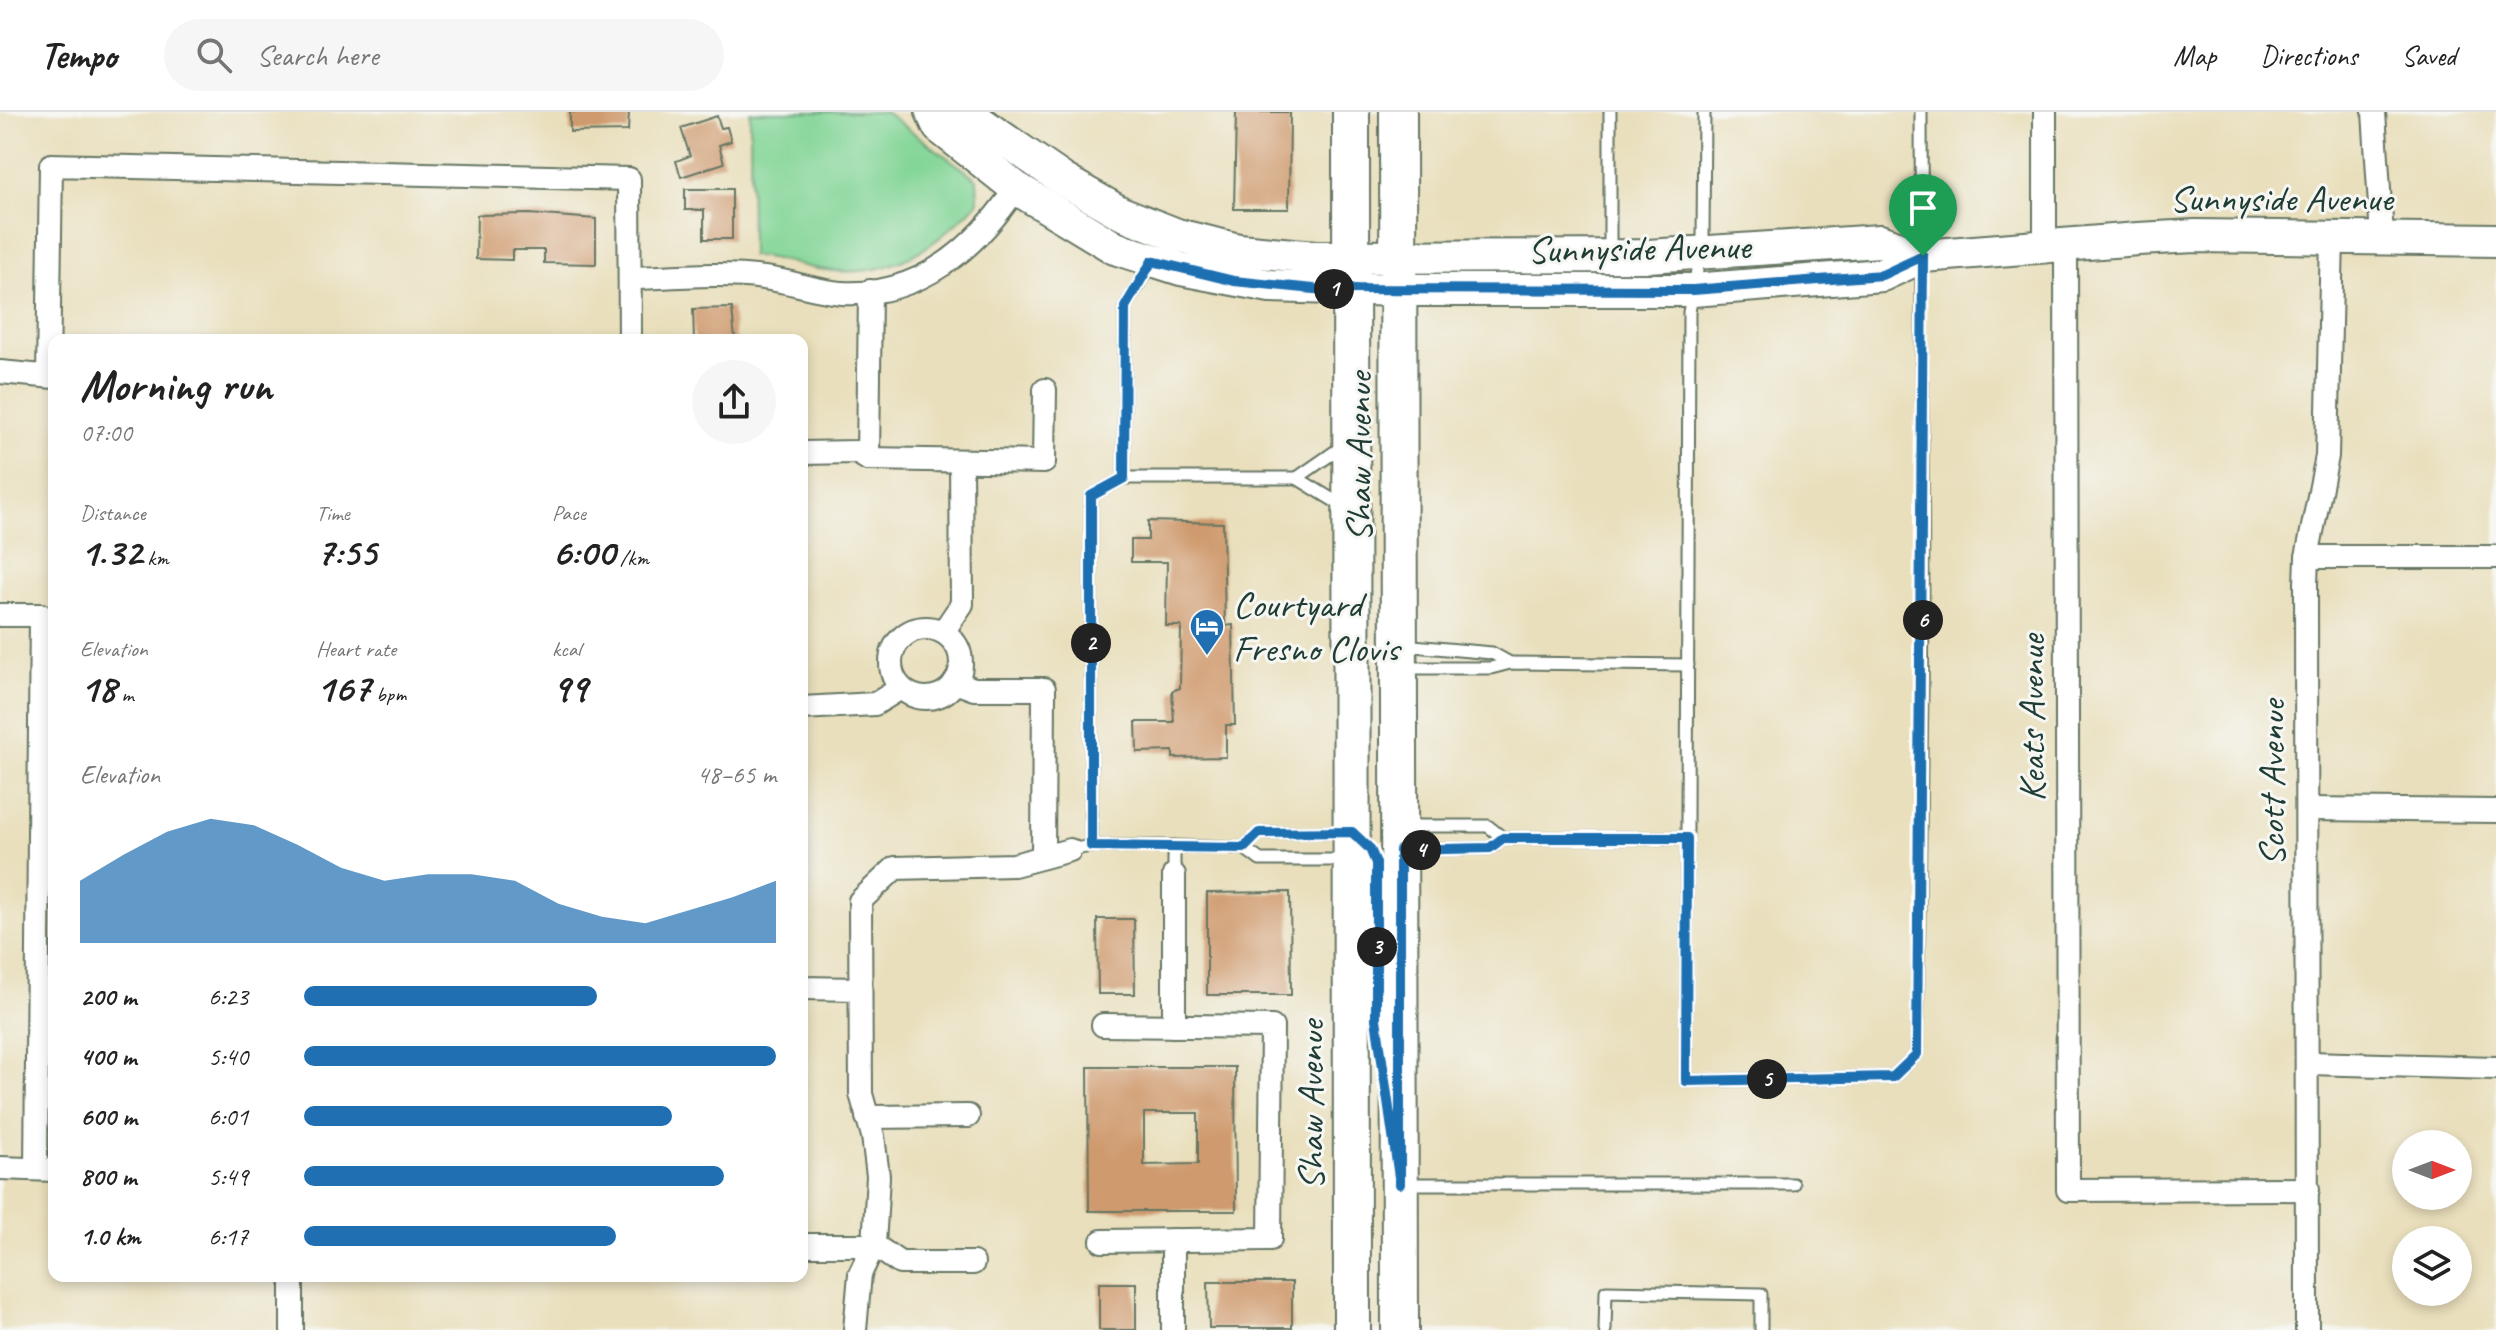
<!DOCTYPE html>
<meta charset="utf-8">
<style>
body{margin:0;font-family:Caveat,sans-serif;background:#f6f6f6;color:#222;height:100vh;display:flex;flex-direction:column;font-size:30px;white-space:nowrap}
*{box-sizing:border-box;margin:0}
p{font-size:26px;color:#767676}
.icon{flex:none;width:44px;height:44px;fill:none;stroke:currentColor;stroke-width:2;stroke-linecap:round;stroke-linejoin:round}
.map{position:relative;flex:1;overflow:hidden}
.side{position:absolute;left:48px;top:222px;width:760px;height:948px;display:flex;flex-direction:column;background:#fff;border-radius:16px;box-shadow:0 4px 12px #0003}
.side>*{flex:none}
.needle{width:52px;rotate:90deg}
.buttons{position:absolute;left:2392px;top:1018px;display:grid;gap:16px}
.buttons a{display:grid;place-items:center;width:80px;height:80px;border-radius:50%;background:#fff;box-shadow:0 4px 12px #0003;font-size:40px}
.pin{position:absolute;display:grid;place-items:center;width:68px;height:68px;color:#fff;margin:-82px -34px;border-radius:50% 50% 50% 0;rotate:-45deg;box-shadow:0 0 8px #0007}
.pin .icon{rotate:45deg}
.km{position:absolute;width:40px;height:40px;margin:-20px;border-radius:50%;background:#222;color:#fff;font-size:22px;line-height:40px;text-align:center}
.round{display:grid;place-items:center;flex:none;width:84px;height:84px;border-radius:42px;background:#f6f6f6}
.headline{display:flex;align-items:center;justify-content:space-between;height:136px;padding:0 32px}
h1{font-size:44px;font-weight:800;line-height:60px}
.metrics{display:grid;grid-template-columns:repeat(3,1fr);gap:12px;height:136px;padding:8px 32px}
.metrics div{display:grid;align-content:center}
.metrics b{font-size:40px;font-weight:800}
.metrics small{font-size:22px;font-weight:400}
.metrics p{font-size:22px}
.chart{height:224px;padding:16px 32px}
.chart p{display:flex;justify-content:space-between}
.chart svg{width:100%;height:144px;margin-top:8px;fill:#1f6fb2;opacity:.7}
ul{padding:0 32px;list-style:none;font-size:26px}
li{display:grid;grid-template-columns:128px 96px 1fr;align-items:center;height:60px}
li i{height:20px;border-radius:10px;background:#1f6fb2}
header{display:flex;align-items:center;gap:48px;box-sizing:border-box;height:112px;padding:0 40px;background:#fff;border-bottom:2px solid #e0e0e0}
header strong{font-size:38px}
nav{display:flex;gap:44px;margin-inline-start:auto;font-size:28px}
.search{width:560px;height:72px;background:#f6f6f6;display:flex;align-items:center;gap:20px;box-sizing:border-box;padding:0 28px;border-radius:44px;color:#767676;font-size:30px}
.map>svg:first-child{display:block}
</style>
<header>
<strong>Tempo</strong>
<div class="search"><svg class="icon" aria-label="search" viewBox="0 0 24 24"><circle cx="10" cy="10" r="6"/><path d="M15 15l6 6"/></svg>Search here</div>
<nav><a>Map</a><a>Directions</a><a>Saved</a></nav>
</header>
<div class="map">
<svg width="2496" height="1218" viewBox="0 0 2496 1218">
<rect width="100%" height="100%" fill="#f6f6f2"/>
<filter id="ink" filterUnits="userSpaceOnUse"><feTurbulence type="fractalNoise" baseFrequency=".0125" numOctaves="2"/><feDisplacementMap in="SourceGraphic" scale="16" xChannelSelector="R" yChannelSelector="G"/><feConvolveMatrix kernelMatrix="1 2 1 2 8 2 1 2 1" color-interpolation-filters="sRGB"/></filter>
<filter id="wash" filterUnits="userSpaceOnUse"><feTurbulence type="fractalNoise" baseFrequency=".006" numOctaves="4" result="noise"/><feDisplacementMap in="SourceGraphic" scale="32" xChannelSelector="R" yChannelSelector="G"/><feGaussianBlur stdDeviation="1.8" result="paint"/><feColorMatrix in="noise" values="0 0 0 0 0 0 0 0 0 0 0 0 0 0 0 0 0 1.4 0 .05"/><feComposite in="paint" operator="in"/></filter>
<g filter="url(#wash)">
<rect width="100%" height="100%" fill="#e9dfbc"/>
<path fill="#83d597" stroke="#518966" stroke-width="2" d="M750 0H885L977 67 978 90C934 136 893 167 825 158 799 155 777 144 751 144Z"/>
<g id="blocks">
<g fill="#cf9a6d" fill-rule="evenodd">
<path d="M570 0H629L628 19 570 20Z"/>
<path d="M1236 0H1290L1289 97H1234Z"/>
<path d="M717 4 721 16 727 15 731 29 719 33 724 51 681 65 676 49 690 44 681 16Z"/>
<path d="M685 77H732V127H704V98H685Z"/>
<path d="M529 102 596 107V152L544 151V138H512V148L476 147 477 103Z"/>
<path d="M732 196 735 228H694L693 197Z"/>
<path d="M1148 409 1223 411 1225 514 1233 513 1235 613H1226V645L1173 646V639L1137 640 1136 610H1174L1172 579 1180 576 1181 514H1166L1167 450H1131V428H1148Z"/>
<path d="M1290 780 1291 883H1207V781Z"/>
<path d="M1097 807H1134L1135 882H1098Z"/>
<path d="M1088 955H1235L1236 1099H1089ZM1144 1001H1198V1052L1144 1053Z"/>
<path d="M1208 1170H1292V1216H1209Z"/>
<rect x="1099" y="1171" width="37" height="47"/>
</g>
</g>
</g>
<g filter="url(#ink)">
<use href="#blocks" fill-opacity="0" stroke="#667664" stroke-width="2"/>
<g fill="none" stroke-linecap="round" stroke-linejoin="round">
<g stroke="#667664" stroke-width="15">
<g id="service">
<path d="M1704 0 1703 127 1689 200 1686 969 1893 965 1917 942 1923 506 1921 0"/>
<path d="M1610 143V0"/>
<path d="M1124 366H1297L1346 396"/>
<path d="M1297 366 1343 334"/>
<path d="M1402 533 1492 541 1510 551"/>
<path d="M1405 556H1491L1510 551 1688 553"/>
<path d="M1404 714H1488L1503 726"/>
<path d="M1091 734V384L1124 366 1125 195 1152 150"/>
<path d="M1244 736 1259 721 1347 720"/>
<path d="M1070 738 1091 734H1174"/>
<path d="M1405 738 1490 736 1503 726H1687"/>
<path d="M1174 763V734L1244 736 1260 748H1347"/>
<path d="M1406 1072H1793"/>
<path d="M1605 1218 1606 1179 1761 1182V1218"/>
</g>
</g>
<g stroke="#667664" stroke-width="26">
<g id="minor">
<path d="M2045 0V135"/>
<path d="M2374 0 2382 125"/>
<path d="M2066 133 2068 1078 2308 1077"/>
<path d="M630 166C674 165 720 160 764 166 790 169 815 179 842 181 919 185 976 136 1016 76"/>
<path d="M0 260 54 265"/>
<path d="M48 264 51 53 629 67 630 228"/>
<path d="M802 341 856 340 868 347 870 179"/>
<path d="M868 347 1044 350 1045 278"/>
<path d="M2307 445H2496"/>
<path d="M0 503H41L36 1057"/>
<circle cx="926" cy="551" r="35"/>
<path d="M943 520 962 492 961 349"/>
<path d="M955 570 974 577H1044L1043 745"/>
<path d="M802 596 875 592 901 576"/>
<path d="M2308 697 2496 699"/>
<path d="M802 876 860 877"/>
<path d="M1174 914V763"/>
<path d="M2308 951 2496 956"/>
<path d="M867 1005 968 1004"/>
<path d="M0 1056 54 1058"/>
<path d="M1173 1128V1218"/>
<path d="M1102 1129 1270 1127 1272 915 1103 913"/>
<path d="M802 1133H874L860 1162 855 1218"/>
<path d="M973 1151H900L874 1133 878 1064 873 1024 861 982 860 789 895 756 1014 753 1070 738"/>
<path d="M292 1164V1218"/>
<path d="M2307 1218 2306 472 2307 445 2327 344 2332 125"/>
</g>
</g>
<g stroke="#667664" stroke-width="36">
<g id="secondary">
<path d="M932 0 939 15 1016 76 1115 136 1181 157 1270 174 1398 178H1693L1882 163 1923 144 2138 127 2195 124 2496 128"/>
<path d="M965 0 1062 67 1121 101 1177 123 1239 138 1316 145 1648 144 1880 129 1923 144"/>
</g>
</g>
<g stroke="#667664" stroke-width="40">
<g id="primary">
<path d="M1351 0 1352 1218"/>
<path d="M1398 0 1400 1218"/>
</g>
</g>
<use href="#service" stroke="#fff" stroke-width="11"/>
<use href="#minor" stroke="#fff" stroke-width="22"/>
<use href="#secondary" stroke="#fff" stroke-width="32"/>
<use href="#primary" stroke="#fff" stroke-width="36"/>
</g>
</g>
<g fill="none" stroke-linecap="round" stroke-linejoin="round" filter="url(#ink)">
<g stroke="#fff" stroke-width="16">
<path id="route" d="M1923 144 1917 942 1893 965 1686 969 1687 726H1503L1490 736 1400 738V1072L1376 907V751L1370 737 1352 720 1259 721 1244 736 1091 734V384L1124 366 1125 195 1152 149 1234 169 1314 177 1693 178 1882 163Z"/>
</g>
<use href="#route" stroke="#1f6fb2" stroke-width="10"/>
</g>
<defs>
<g id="hotel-pin" transform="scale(1.8)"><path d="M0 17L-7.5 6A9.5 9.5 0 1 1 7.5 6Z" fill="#1f6fb2" stroke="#f6f6f2"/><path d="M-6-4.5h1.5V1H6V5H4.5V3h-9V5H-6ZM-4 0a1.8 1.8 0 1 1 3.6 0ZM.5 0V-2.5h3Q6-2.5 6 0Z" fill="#fff"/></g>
</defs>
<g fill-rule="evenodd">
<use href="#hotel-pin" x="1207" y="514"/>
</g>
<g text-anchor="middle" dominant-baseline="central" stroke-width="6" stroke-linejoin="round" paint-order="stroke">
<g font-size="38" fill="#1f3d34" stroke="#f6f6f2">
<text x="2281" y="86">Sunnyside Avenue</text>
<text transform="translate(1639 136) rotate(-1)">Sunnyside Avenue</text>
<text transform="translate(1358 345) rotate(-90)">Shaw Avenue</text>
<text transform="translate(2031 606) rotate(-90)">Keats Avenue</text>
<text transform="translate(2271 671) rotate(-90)">Scott Avenue</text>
<text transform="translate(1310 993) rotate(-90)">Shaw Avenue</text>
</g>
<g font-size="38" fill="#1f3d34" stroke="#f6f6f2" text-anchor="start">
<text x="1233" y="492">Courtyard<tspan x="1233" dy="44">Fresno Clovis</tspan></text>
</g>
</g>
</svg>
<div class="buttons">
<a><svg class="needle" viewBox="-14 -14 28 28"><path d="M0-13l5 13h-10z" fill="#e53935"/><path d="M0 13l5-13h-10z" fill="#767676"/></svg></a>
<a><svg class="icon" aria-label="layers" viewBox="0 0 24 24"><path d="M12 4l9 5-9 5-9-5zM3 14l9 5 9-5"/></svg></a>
</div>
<div class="pin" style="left:1923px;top:144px;background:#1e9e55"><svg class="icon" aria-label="arrive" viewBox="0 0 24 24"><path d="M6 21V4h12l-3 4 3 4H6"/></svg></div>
<b class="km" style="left:1334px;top:177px">1</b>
<b class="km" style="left:1091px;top:531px">2</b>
<b class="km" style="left:1377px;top:835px">3</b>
<b class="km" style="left:1421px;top:738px">4</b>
<b class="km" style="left:1767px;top:967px">5</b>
<b class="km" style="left:1923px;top:508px">6</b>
<section class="side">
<div class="headline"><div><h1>Morning run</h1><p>07:00</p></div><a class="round"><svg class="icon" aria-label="share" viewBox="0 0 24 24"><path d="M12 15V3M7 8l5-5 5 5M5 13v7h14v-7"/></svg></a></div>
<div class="metrics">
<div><p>Distance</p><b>1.32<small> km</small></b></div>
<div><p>Time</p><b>7:55</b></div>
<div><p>Pace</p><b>6:00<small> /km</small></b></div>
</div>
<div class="metrics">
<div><p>Elevation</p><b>18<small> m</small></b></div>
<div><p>Heart rate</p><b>167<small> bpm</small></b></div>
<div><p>kcal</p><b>99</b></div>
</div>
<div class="chart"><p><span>Elevation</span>48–65 m</p>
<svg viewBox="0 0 160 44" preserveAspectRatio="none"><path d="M0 44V25L10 17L20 10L30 6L40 8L50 14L60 21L70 25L80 23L90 23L100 25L110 32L120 36L130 38L140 34L150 30L160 25V44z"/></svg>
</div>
<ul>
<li><b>200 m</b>6:23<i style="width:62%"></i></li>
<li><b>400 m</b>5:40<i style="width:100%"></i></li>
<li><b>600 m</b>6:01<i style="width:78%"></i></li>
<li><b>800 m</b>5:49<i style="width:89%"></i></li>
<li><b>1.0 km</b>6:17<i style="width:66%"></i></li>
</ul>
</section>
</div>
